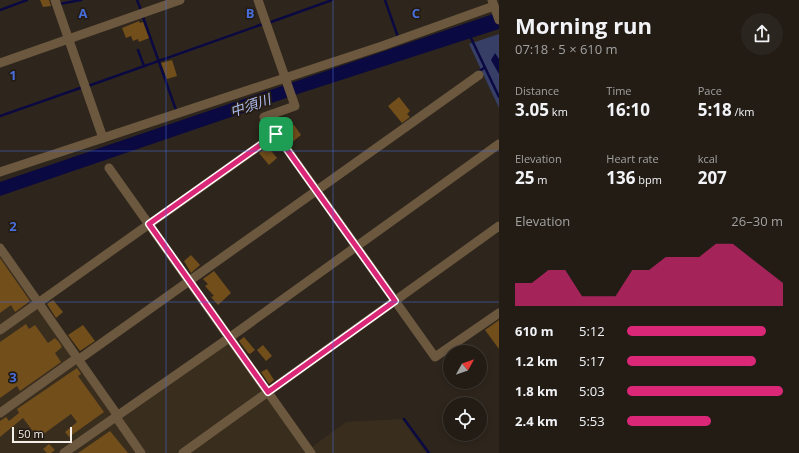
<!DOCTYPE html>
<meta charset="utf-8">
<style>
body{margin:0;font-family:"Open Sans","Noto Sans JP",sans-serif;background:#2a251e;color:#f1f3f6;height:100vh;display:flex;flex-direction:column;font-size:15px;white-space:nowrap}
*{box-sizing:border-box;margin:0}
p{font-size:13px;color:#a2a1a0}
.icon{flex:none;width:22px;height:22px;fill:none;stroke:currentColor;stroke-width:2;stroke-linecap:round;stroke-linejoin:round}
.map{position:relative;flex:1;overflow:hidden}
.sheet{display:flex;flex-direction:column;background:#221c15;width:300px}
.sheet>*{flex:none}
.needle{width:26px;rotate:50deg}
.buttons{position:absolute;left:443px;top:345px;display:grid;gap:8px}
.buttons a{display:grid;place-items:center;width:44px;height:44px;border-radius:50%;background:#221c15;box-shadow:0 2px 6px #0003,0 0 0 1px #3f3a34;font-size:20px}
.scale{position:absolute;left:12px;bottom:10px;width:60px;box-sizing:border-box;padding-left:4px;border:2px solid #f5efe9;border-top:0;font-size:11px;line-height:14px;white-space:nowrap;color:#f5efe9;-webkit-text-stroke:3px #241c13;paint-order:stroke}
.pin{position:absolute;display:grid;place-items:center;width:34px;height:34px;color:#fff;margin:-17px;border-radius:8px;box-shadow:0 2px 6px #0006}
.round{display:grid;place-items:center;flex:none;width:42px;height:42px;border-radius:21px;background:#2a251e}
.headline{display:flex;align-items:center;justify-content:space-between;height:68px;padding:0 16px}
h1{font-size:22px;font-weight:700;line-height:30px}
.figures{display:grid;grid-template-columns:repeat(3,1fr);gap:6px;height:68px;padding:4px 16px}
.figures div{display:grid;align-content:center}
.figures b{font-size:17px;font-weight:700}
.figures small{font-size:11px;font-weight:400}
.figures p{font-size:11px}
.chart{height:112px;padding:8px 16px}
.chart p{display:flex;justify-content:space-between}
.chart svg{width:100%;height:72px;margin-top:4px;fill:#db2777;opacity:.7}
ul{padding:0 16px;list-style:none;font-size:13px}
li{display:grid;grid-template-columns:64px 48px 1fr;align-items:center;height:30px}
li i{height:10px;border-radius:5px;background:#db2777}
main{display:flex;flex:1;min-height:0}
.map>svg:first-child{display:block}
</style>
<main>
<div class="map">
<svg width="499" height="453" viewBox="0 0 499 453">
<rect width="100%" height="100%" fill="#2e261c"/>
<path fill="#392d1e" d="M0 252 117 422 229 343 305 452 346 422 402 419 426 453H0Z"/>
<path fill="#373f67" d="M499 34V108L469 44Z"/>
<g fill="#0b0941">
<path d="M499 12V29L301 93 0 196V182Z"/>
<path d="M495 53 499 59V74L491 60Z"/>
</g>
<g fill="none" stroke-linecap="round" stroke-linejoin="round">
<g stroke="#0b0941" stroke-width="2.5">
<path d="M137 0 141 10"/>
<path d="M385 0 398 37"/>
<path d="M59 4 81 0"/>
<path d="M0 10 27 0"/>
<path d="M143 17 176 110"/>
<path d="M271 22 332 0"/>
<path d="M470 36 499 97"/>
<path d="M138 50 144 66"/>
<path d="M478 72 484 68"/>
<path d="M88 86 263 24"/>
<path d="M0 116 83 87"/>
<path d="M404 419 429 453"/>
</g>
</g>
<g fill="#724e1b">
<path d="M40 0H49L51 6 43 7Z"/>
<path d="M139 21 140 23 143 22 149 38 139 42 138 39 133 41 131 36 126 38 122 28Z"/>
<path d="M172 60 177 76 167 79 161 63Z"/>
<path d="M399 97 410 111 407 114 410 117 402 123 388 106Z"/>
<path d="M294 125 301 135 290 144 283 133Z"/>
<path d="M268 147 277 158 269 165 259 153Z"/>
<path d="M191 255 200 265 191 273 184 261Z"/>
<path d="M0 258 30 301 15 312 11 305 0 313Z"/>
<path d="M214 271 231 293 218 305 211 297 214 296 205 286 208 284 203 279Z"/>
<path d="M53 300 63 312 56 318 47 304Z"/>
<path d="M499 320V349L485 330Z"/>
<path d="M26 324 29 329 35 325 48 343 55 338 59 342 62 347 55 353 61 362 20 391 17 386 0 398V342Z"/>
<path d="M83 325 95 341 80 351 68 335Z"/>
<path d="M244 337 255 350 250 354 248 353 239 341Z"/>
<path d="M263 345 272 356 266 361 257 350Z"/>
<path d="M77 368 81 374 78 376 104 412 69 437 65 432 77 422 71 414 38 438 23 418 0 437V421L6 417 9 421 19 413 17 409Z"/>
<path d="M267 369 274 380 269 384 261 372Z"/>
<path d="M110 431 128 453H78Z"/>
<path d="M49 444 55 450 51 453H47L43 449Z"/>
</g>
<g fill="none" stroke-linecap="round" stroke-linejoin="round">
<g stroke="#6c583f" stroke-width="9">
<path d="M55 0 103 138"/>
<path d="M258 0 295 106 264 117 435 357 499 313"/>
<path d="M492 0 499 20"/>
<path d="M0 63 180 0"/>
<path d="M109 168 311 453"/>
<path d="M0 172 382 46 494 6"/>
<path d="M0 248 118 416"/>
<path d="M0 330 276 134"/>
<path d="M78 360 479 75"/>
<path d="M0 413 77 358"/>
<path d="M116 417 141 453"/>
<path d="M64 453 229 338 499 144"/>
<path d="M183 453 499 226"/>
</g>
</g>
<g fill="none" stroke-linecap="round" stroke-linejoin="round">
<g stroke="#fff" stroke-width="8">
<path id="route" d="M276 134 395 301 268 392 149 224Z"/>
</g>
<use href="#route" stroke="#db2777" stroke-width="5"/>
</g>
<path fill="none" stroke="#486edb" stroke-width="1" stroke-opacity="0.55" d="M166 0V453M333 0V453M0 151H499M0 302H499"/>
<g text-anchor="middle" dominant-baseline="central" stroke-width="3.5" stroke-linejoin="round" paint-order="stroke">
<g font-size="14" font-style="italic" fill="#afbdf4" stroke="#241c13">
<text transform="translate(250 105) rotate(-19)">中須川</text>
</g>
</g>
<g font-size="13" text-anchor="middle" font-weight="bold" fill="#486edb" stroke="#241c13" stroke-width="3.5" stroke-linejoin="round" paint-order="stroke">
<text x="83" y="18">A</text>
<text x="250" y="18">B</text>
<text x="416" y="18">C</text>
<text x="13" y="80">1</text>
<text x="13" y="231">2</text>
<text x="13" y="382">3</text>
</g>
</svg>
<div class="buttons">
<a><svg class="needle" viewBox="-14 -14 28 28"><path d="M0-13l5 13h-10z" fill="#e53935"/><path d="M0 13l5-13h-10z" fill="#a2a1a0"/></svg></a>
<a><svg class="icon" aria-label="locate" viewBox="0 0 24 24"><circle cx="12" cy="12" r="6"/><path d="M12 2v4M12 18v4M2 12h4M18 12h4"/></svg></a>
</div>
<div class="scale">50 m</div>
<div class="pin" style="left:276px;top:134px;background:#1e9e55"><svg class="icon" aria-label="arrive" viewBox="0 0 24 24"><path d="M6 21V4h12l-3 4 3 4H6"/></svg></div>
</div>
<section class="sheet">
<div class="headline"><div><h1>Morning run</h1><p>07:18 · 5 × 610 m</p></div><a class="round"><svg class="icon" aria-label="share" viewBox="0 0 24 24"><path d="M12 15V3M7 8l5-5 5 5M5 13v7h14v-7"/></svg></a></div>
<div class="figures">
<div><p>Distance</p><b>3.05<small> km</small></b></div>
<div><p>Time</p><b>16:10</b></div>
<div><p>Pace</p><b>5:18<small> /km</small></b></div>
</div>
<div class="figures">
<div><p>Elevation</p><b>25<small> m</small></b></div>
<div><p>Heart rate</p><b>136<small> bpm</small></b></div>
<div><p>kcal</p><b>207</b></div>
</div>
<div class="chart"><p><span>Elevation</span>26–30 m</p>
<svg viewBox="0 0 160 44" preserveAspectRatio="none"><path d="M0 44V30L10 30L20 22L30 22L40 38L50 38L60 38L70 22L80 22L90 14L100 14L110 14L120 6L130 6L140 14L150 22L160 30V44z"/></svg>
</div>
<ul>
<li><b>610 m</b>5:12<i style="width:89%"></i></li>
<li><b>1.2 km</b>5:17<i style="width:83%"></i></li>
<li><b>1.8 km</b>5:03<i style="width:100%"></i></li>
<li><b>2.4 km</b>5:53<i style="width:54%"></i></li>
</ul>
</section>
</main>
